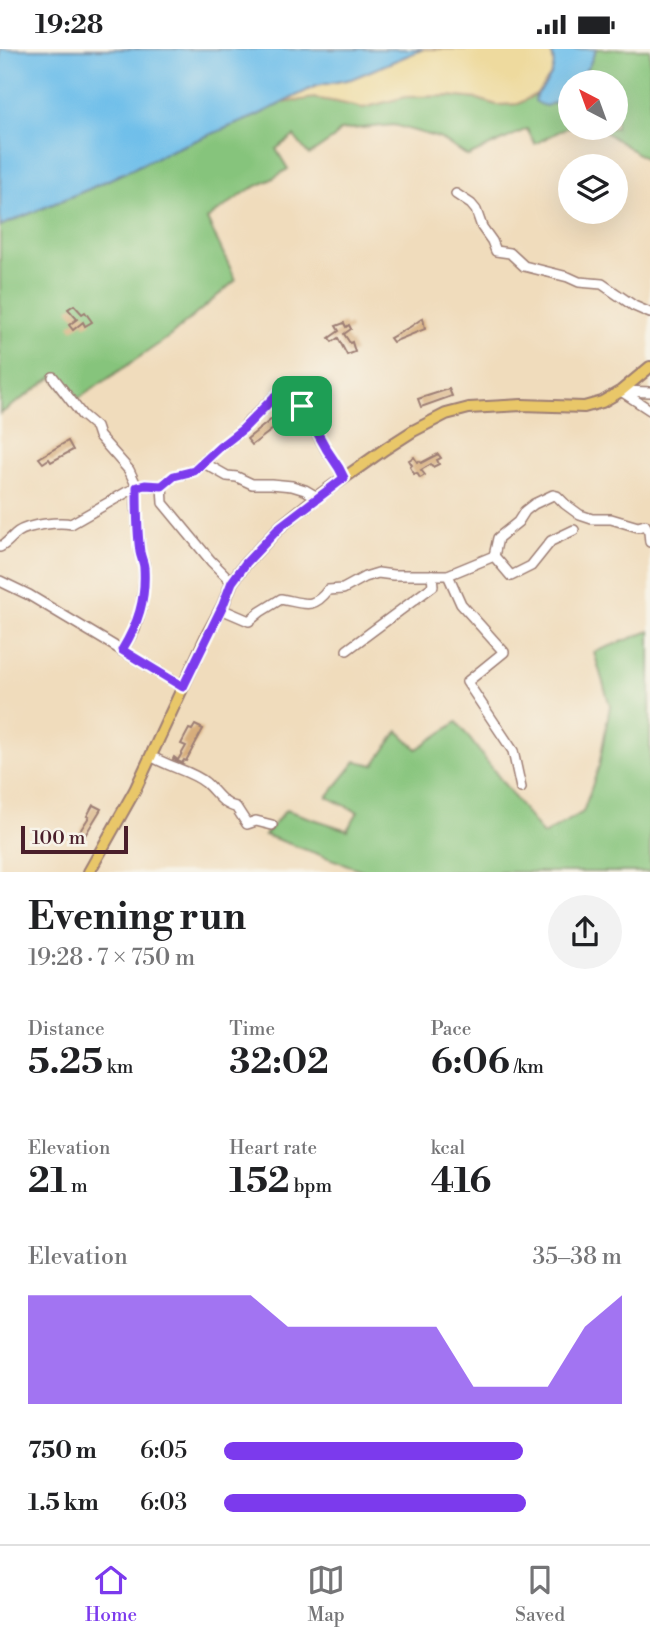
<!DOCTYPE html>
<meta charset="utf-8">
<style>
body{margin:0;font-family:"Libre Bodoni",serif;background:#f2f2f2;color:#202124;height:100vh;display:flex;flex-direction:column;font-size:26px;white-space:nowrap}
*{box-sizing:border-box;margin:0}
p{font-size:23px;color:#757577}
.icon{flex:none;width:38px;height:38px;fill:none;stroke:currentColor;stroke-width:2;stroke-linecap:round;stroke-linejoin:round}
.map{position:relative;height:823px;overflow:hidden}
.drawer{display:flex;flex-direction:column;background:#fff;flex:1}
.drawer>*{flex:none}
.needle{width:46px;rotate:319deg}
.tools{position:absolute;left:558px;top:21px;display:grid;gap:14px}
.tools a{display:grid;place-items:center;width:70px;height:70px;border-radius:50%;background:#fff;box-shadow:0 7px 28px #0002;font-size:35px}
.scale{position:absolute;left:21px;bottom:18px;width:107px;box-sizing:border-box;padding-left:7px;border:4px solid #4a1f2b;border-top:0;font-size:19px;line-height:24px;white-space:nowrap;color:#4a1f2b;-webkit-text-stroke:5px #f7f3e8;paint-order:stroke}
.pin{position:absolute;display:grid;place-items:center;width:60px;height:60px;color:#fff;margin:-30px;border-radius:14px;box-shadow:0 4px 10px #0006}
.round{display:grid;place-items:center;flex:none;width:74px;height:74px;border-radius:37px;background:#f2f2f2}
.head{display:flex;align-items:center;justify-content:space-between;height:119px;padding:0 28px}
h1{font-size:38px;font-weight:700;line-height:52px}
.figures{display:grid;grid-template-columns:repeat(3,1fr);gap:10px;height:119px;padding:7px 28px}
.figures div{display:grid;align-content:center}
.figures b{font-size:35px;font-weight:700}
.figures small{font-size:19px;font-weight:400}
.figures p{font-size:19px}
.chart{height:196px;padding:14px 28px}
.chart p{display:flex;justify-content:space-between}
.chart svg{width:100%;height:126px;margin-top:7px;fill:#7c3aed;opacity:.7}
ul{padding:0 28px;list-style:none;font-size:23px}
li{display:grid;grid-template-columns:112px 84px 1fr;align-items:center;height:52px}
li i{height:18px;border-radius:9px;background:#7c3aed}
.status{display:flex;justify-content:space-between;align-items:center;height:49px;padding:0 35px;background:#fff;direction:ltr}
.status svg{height:19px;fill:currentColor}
.menu{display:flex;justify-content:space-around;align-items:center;height:98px;border-top:2px solid #e0e0e0;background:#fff;font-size:19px;color:#757577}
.menu a{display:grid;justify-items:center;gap:4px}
.menu .on{color:#7c3aed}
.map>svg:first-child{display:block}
</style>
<div class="status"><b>19:28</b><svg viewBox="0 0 49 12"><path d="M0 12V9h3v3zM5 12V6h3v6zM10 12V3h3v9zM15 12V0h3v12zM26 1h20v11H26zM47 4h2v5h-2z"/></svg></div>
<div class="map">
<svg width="650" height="823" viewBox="0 0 650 823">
<rect width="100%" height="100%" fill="#f7f3e8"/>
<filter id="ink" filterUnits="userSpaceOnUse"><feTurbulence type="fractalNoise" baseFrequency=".0143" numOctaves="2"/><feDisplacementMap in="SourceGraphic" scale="14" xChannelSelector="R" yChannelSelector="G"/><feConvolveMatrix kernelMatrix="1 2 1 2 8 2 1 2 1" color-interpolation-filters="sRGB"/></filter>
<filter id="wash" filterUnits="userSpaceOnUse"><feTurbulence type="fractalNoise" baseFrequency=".00686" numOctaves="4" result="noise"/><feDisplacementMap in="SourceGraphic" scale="28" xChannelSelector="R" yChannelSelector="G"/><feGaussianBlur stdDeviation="1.57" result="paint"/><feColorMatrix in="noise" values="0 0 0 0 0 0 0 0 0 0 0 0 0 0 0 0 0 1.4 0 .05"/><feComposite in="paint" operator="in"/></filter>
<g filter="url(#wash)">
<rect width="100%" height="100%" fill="#f0dcbc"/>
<g fill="#86c47b" stroke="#687253" stroke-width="2">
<path d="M596 0H650V113L599 79H616V33H576L589 17Z"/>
<path d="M570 39V77L535 95 527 80 468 107 439 89 394 76 340 81 334 89 309 106 294 87 276 100 288 120 270 131 250 140 207 170 236 231 169 288 72 354 53 328 0 365V177L89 140 172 101 256 67 282 54 314 49 337 53 363 59 405 48 449 47 478 50 497 56 518 55 538 44 536 47 556 53Z"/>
<path d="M650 582V823H367L265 786 286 761 347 781 358 763 327 748 356 712 374 716 398 682 417 700 457 673 543 786 583 763 599 717 610 657 594 603Z"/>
</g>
<path fill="#eeda9e" stroke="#9c7c64" stroke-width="2" d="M423 0H550L555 12V18L551 26 538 44 518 55 497 56 478 50 449 47 405 48 363 59 337 53 314 49 282 54 316 37 351 30Z"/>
<g fill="#6fbfea" stroke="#5c6f8a" stroke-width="2">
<path d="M0 0H423L351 30 316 37 256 67 172 101 89 140 0 177Z"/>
<path d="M550 0H596L589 17 576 33H570V39L556 53 546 57 542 56 535 52 536 47C548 31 560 21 550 0Z"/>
</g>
<g id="blocks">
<g fill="#d7ad7c">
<path d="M74 256 82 265 85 263 92 273 85 277 83 273 73 281 69 276 77 270 68 260Z"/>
<path d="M423 269 425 280 393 293 390 289 410 278Z"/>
<path d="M344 274 346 278 349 276 351 280 344 285 350 294 352 293 355 303 347 306 338 289 332 293 329 289 339 282 336 277Z"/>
<path d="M449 340 452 347 421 358 418 350Z"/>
<path d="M272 370 277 377 252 396 247 390Z"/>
<path d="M68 392 73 401 51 413 49 410 43 414 39 409Z"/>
<path d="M438 405 441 409 437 411 439 415 433 418 431 415 421 421 425 426 420 429 417 424 414 425 410 418 412 416 409 411 414 408 417 413 419 412 421 414Z"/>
<path d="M195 676 203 680 186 712 184 711 182 714 173 710 174 708 178 711 186 697 181 695 189 680 192 681Z"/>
<path d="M93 756 101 760 84 788 78 785 89 768 87 767Z"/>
</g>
</g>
</g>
<g filter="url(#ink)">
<use href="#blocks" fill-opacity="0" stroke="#9d7e74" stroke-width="2"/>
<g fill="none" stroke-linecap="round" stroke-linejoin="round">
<g stroke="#9d7e74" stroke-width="12">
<g id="minor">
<path d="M456 145 471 155 476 161 482 178 492 192 496 202 510 204 524 217 568 228 579 233 602 235 634 257 650 264"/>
<path d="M53 328 82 366 96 378 99 387 129 421 137 438 136 455 140 505 144 515V534L141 559 135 580 122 602"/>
<path d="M621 342 650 361"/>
<path d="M622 342 650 343"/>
<path d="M204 414 227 427 237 428 252 435H271L292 437 305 441 317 448"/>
<path d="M162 437 163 454 211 512 232 533"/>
<path d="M0 498C8 494 11 488 18 483 28 476 60 472 71 475L127 443 145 436 162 437 174 427 194 422 220 398 243 380 247 374 289 333 326 401 339 419 343 429"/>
<path d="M494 507 498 489 518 473 525 462 534 455 553 446 557 447 565 455 580 466 592 470H611L638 478 645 476 649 483 650 493"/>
<path d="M448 526 461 555 504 603 467 633 513 702 521 739"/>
<path d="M0 532 29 546 183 638"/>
<path d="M221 560 249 572 260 563 281 550C304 554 313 561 328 541L343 540 365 528 378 524 393 526H448L494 507 511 527 531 517 551 492 574 481"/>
<path d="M347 601 433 537 432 526"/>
<path d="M151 707C168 718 192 722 206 734 216 743 223 756 236 758L247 775 256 772 272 776"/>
</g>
</g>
<g stroke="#9d7e74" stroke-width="14">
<path id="major" d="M89 823 135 741 208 584 223 556 232 533 246 514 281 477 317 448 385 400 413 382 446 365 469 359 522 356 584 358 602 353 621 342 650 318"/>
</g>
<use href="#minor" stroke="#fff" stroke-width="9"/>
<use href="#major" stroke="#e9c769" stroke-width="10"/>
</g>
</g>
<g fill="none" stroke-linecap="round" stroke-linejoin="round" filter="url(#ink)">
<g stroke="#fff" stroke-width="14">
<path id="route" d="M289 333 327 401 339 419 344 429 281 477 246 514 232 533 223 556 183 638 122 601C138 575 146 551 144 519 144 514 141 509 140 503 137 482 137 460 137 438L145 436 162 437 174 427 194 422 220 398 243 380Z"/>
</g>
<use href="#route" stroke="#7c3aed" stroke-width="9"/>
</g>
</svg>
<div class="tools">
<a><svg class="needle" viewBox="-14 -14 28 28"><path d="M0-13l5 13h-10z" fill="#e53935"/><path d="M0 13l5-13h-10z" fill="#757577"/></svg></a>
<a><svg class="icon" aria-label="layers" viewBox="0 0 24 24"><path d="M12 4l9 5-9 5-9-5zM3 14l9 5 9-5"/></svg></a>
</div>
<div class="scale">100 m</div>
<div class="pin" style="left:302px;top:357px;background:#1e9e55"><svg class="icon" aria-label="arrive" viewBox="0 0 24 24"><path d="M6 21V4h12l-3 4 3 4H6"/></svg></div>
</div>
<section class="drawer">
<div class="head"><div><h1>Evening run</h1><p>19:28 · 7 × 750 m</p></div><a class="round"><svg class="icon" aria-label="share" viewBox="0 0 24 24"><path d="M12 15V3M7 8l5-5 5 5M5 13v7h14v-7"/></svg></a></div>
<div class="figures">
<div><p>Distance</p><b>5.25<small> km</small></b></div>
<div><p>Time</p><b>32:02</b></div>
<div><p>Pace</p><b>6:06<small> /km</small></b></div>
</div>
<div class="figures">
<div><p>Elevation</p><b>21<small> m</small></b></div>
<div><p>Heart rate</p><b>152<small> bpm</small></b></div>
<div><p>kcal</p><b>416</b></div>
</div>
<div class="chart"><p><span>Elevation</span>35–38 m</p>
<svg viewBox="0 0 160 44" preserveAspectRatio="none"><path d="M0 44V6L10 6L20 6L30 6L40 6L50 6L60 6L70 17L80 17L90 17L100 17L110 17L120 38L130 38L140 38L150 17L160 6V44z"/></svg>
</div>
<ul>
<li><b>750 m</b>6:05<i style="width:75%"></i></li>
<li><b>1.5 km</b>6:03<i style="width:76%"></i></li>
</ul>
</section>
<nav class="menu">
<a class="on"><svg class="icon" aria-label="home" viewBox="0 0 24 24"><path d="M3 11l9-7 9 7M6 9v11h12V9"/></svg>Home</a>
<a><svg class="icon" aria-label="map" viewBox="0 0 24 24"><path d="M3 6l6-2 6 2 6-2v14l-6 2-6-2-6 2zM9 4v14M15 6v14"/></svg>Map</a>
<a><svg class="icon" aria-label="saved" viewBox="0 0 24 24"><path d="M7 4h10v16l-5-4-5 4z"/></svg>Saved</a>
</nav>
